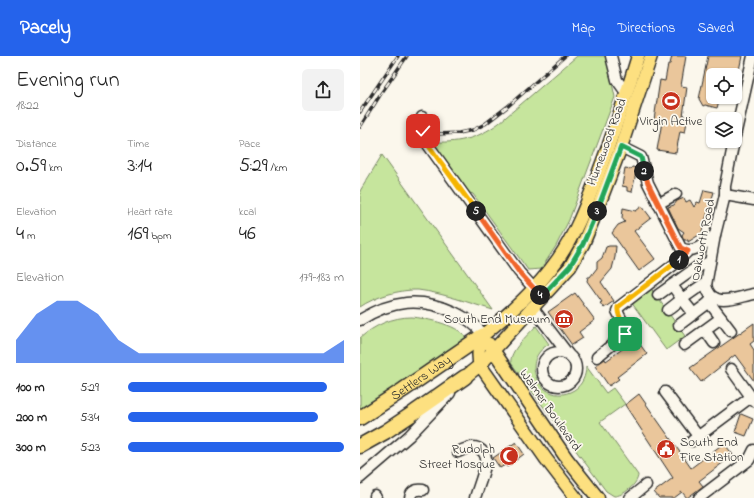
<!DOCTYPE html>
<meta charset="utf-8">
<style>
body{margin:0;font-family:"Indie Flower",sans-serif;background:#f2f2f2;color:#222;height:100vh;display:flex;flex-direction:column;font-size:15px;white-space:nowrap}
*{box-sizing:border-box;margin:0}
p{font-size:13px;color:#767676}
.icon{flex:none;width:22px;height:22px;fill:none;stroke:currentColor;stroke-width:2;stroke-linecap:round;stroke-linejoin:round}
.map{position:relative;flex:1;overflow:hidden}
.side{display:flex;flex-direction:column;background:#fff;width:360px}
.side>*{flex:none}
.fabs{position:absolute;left:346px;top:12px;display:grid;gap:8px}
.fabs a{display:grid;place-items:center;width:36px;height:36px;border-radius:6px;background:#fff;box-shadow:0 1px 3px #0004;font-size:20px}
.pin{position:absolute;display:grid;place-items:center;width:34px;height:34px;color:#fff;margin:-17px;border-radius:8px;box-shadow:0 2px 6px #0006}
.km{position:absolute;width:20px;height:20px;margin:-10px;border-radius:50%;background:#222;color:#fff;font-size:11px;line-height:20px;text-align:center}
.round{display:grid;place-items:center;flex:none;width:42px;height:42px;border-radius:6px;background:#f2f2f2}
.summary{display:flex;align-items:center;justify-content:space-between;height:68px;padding:0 16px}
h1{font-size:22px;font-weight:600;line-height:30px}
.metrics{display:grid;grid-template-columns:repeat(3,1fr);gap:6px;height:68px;padding:4px 16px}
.metrics div{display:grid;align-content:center}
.metrics b{font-size:20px;font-weight:600}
.metrics small{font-size:11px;font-weight:400}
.metrics p{font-size:11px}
.chart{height:112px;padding:8px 16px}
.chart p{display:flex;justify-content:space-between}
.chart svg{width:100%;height:72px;margin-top:4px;fill:#2563eb;opacity:.7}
ul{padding:0 16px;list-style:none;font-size:13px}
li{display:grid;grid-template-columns:64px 48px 1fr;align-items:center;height:30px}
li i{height:10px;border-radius:5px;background:#2563eb}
header{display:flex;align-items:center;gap:24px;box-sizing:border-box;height:56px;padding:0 20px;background:#2563eb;color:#fff}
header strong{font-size:19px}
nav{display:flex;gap:22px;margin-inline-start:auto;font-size:14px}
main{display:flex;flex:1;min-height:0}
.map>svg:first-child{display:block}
</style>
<header>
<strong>Pacely</strong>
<nav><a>Map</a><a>Directions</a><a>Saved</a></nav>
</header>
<main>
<section class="side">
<div class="summary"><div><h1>Evening run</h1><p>18:22</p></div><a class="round"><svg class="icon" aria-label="share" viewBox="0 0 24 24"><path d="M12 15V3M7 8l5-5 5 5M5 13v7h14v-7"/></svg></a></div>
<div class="metrics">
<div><p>Distance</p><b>0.59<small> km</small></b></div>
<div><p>Time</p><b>3:14</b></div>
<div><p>Pace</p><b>5:29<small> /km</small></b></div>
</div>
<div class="metrics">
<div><p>Elevation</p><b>4<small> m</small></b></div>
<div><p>Heart rate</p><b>169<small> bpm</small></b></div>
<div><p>kcal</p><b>46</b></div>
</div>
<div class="chart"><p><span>Elevation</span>179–183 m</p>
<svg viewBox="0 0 160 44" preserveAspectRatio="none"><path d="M0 44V30L10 14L20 6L30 6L40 14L50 30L60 38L70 38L80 38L90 38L100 38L110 38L120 38L130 38L140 38L150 38L160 30V44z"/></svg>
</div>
<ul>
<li><b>100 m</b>5:29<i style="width:92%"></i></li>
<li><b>200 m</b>5:34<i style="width:88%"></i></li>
<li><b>300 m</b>5:23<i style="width:100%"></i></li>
</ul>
</section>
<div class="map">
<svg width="394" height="442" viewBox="0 0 394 442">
<rect width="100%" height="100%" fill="#fbf7ec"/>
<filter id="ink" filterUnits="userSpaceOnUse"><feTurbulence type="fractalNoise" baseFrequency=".025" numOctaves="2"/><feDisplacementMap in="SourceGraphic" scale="8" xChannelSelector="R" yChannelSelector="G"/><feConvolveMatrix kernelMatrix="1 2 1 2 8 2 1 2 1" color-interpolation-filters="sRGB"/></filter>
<g filter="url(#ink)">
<g fill="#c6e59d" stroke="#788864">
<path d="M217 0H246L255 41 209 164 196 190 181 213 168 214 113 138 107 136 70 86C97 87 116 84 139 67Z"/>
<path d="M22 99 133 254C109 247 83 237 58 234 41 233 14 241 0 251V135Z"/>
<path d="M290 231 325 280 306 294 271 246Z"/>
<path d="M52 261C64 262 105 270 106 284L0 354V282C15 269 32 261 52 261Z"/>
<path d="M176 270 189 288C156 307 184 352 214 334 222 329 226 320 226 310L246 337 253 332 265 348 240 366 278 419C278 428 263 440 254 440L246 435 151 307C149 295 168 279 176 270Z"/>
</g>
<g fill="#eac69b" stroke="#2b2b2b">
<path d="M312 0H326L321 30 327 31 323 60 328 61 325 76 320 75 316 97 297 94 302 66 294 64 300 24 305 25 308 8H310Z"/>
<path d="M348 0H382L378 19H353V41H360L357 52 345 49 343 50 339 43Z"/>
<path d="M272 111 277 112 272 136 267 135V131L262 130 265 112 271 113Z"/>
<path d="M344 134 354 136 342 175 344 179 343 181 339 179 328 186V184H324L322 179 324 176 318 172 308 151 314 149 317 145 324 142 326 146 330 144 334 151 337 146 340 147Z"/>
<path d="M282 150 291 162 274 175 295 203 279 215 252 177 258 169 265 166 262 162 263 152 276 155Z"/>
<path d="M249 190H256L255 201 252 213 241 226 254 245 244 252 240 247 242 246 227 225 228 221H230L237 212V206L242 202 246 191Z"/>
<path d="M215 237 235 264 219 276 223 282 212 289 188 256Z"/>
<path d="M394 267V285L390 288 394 294V325L375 299 341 326 330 312Z"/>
<path d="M276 283 287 298 257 321 259 323 249 330 235 310 245 303 246 305Z"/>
<path d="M279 338 331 412 364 387 373 399 339 425 343 430 327 442 322 436 314 442H299L294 436 313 422 265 349Z"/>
<path d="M381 358 393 363 386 380 375 376Z"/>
<path d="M156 386 164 398 147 411 145 409 140 412 133 402Z"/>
</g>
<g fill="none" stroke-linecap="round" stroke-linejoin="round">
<g stroke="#2b2b2b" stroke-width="13">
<g id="minor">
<path d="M251 0 257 24 267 38"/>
<path d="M62 61 63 75 66 86 159 216 179 238"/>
<path d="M375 80 393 0"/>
<path d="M374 85 365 130V139L355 179 346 229C351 254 378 241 394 238"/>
<path d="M261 91 281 101 288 127 321 192C334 199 345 187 355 179"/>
<path d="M365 139 394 144"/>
<path d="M298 148 316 138"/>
<path d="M312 229 322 243 342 229H346"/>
<path d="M298 239 337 211 350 206"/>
<path d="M349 246 371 275"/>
<path d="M172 251 208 298"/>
<path d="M308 254 322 243 334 258"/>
<path d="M0 264C32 244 60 241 94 256 106 262 116 268 123 279"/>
<path d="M319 269 355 242"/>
<path d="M345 274 354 287"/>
<path d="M324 289 361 262"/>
<circle cx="199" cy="313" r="17"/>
<path d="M237 301 265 278V270L257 255 259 251 316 207 328 195"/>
<path d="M371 313 394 345"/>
<path d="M305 336 338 380"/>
<path d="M332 385 391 341"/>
<path d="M98 396C102 394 108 391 113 391 119 391 125 396 126 402 127 410 117 434 115 442"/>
<path d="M0 422 49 380 90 337"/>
<path d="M15 440 16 442"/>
<path d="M50 442C51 435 56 433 63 434"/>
<path d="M270 442 286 429"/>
<path d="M339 442 389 404 394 394"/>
</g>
</g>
<g stroke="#2b2b2b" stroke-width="15">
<g id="major">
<path d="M129 288 207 403 238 442"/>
<path d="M105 321 120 309 210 211 223 188 233 164 261 91 291 0"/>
<path d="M216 442 186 403 120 309C117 301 119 288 122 280 150 257 177 233 198 203 216 177 227 147 238 118 253 79 266 40 278 0"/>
</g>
</g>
<g stroke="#2b2b2b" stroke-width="17">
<g id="highway">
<path id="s1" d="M0 362 43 334 122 280"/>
<path d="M0 390 25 376 55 356 105 321"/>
</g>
</g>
<use href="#minor" stroke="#fbf7ec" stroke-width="10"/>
<use href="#major" stroke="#fde080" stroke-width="12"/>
<use href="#highway" stroke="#fde080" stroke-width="14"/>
<g stroke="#2b2b2b" stroke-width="3.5">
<g id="rail">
<path d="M0 56 38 0"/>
<path d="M0 71 20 39 47 0"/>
<path d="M77 78 99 77 113 74 125 68 147 51 205 0"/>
</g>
</g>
<use href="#rail" stroke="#fbf7ec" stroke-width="2" stroke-dasharray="6" stroke-linecap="butt"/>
</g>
</g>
<g fill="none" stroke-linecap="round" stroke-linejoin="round" filter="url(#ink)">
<g stroke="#fff" stroke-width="8">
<path id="split-1" d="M265 278C266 268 256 260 258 251L319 204"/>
</g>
<g stroke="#fff" stroke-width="8">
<path id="split-2" d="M284 115 288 127 318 187 321 192 328 195 319 204"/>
</g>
<g stroke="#fff" stroke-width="8">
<path id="split-3" d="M237 155 261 91 281 101 284 115"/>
</g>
<g stroke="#fff" stroke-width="8">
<path id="split-4" d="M180 239 181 241 210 210 223 188 237 155"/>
</g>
<g stroke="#fff" stroke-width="8">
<path id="split-5" d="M116 155 159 216 180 239"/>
</g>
<g stroke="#fff" stroke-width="8">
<path id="split-6" d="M63 75 66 86 116 155"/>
</g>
<use href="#split-1" stroke="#f5b400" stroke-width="5"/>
<use href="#split-2" stroke="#f0652b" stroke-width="5"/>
<use href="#split-3" stroke="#22a559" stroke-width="5"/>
<use href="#split-4" stroke="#22a559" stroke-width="5"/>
<use href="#split-5" stroke="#f0652b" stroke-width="5"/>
<use href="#split-6" stroke="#f5b400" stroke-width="5"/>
</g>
<defs>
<g id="stadium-disc" transform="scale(1)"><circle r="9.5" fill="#c8321e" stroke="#fbf7ec"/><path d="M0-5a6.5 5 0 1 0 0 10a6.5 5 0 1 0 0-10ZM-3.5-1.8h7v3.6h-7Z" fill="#fff"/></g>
<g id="museum-disc" transform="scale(1)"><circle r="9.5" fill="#c8321e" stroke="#fbf7ec"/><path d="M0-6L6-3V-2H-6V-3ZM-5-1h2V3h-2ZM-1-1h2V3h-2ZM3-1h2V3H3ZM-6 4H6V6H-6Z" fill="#fff"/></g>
<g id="civic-disc" transform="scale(1)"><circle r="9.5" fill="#c8321e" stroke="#fbf7ec"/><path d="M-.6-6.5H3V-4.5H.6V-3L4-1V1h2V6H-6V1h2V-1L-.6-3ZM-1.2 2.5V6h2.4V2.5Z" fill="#fff"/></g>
<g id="mosque-disc" transform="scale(1)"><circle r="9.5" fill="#c8321e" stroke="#fbf7ec"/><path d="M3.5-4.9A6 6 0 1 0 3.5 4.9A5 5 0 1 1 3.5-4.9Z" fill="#fff"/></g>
</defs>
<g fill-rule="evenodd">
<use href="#stadium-disc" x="311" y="45"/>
<use href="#museum-disc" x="204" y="263"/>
<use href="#civic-disc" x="306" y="393"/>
<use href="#mosque-disc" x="149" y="400"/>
</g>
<g text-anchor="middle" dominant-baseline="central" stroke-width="3.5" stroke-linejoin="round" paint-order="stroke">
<g font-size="13" fill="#2b2b2b" stroke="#fbf7ec" text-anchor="end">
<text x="311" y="65" text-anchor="middle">Virgin Active</text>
<text x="190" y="263">South End Museum</text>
<text x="320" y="386" text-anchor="start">South End<tspan x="320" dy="15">Fire Station</tspan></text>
<text x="135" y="393">Rudolph<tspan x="135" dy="15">Street Mosque</tspan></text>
</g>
<g font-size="13" fill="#2b2b2b" stroke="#fbf7ec">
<text transform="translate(247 86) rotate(-70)">Humewood Road</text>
<text transform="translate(343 184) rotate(-79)">Oakworth Road</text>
<text stroke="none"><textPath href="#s1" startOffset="73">Settlers Way</textPath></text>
<text transform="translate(190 354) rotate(55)">Walmer Boulevard</text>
</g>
</g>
</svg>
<div class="fabs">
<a><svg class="icon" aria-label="locate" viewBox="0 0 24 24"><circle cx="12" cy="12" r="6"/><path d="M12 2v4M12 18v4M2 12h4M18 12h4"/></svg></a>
<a><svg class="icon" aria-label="layers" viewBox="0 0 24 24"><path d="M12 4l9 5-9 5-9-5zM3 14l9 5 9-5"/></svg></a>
</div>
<div class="pin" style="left:265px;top:278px;background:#1e9e55"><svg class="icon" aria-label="arrive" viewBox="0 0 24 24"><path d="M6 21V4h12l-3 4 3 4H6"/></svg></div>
<div class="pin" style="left:63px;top:75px;background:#d93025"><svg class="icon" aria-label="check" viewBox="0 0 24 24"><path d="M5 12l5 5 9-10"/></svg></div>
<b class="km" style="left:319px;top:204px">1</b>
<b class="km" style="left:284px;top:115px">2</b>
<b class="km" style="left:237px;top:155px">3</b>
<b class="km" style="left:180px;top:239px">4</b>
<b class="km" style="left:116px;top:155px">5</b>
</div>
</main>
